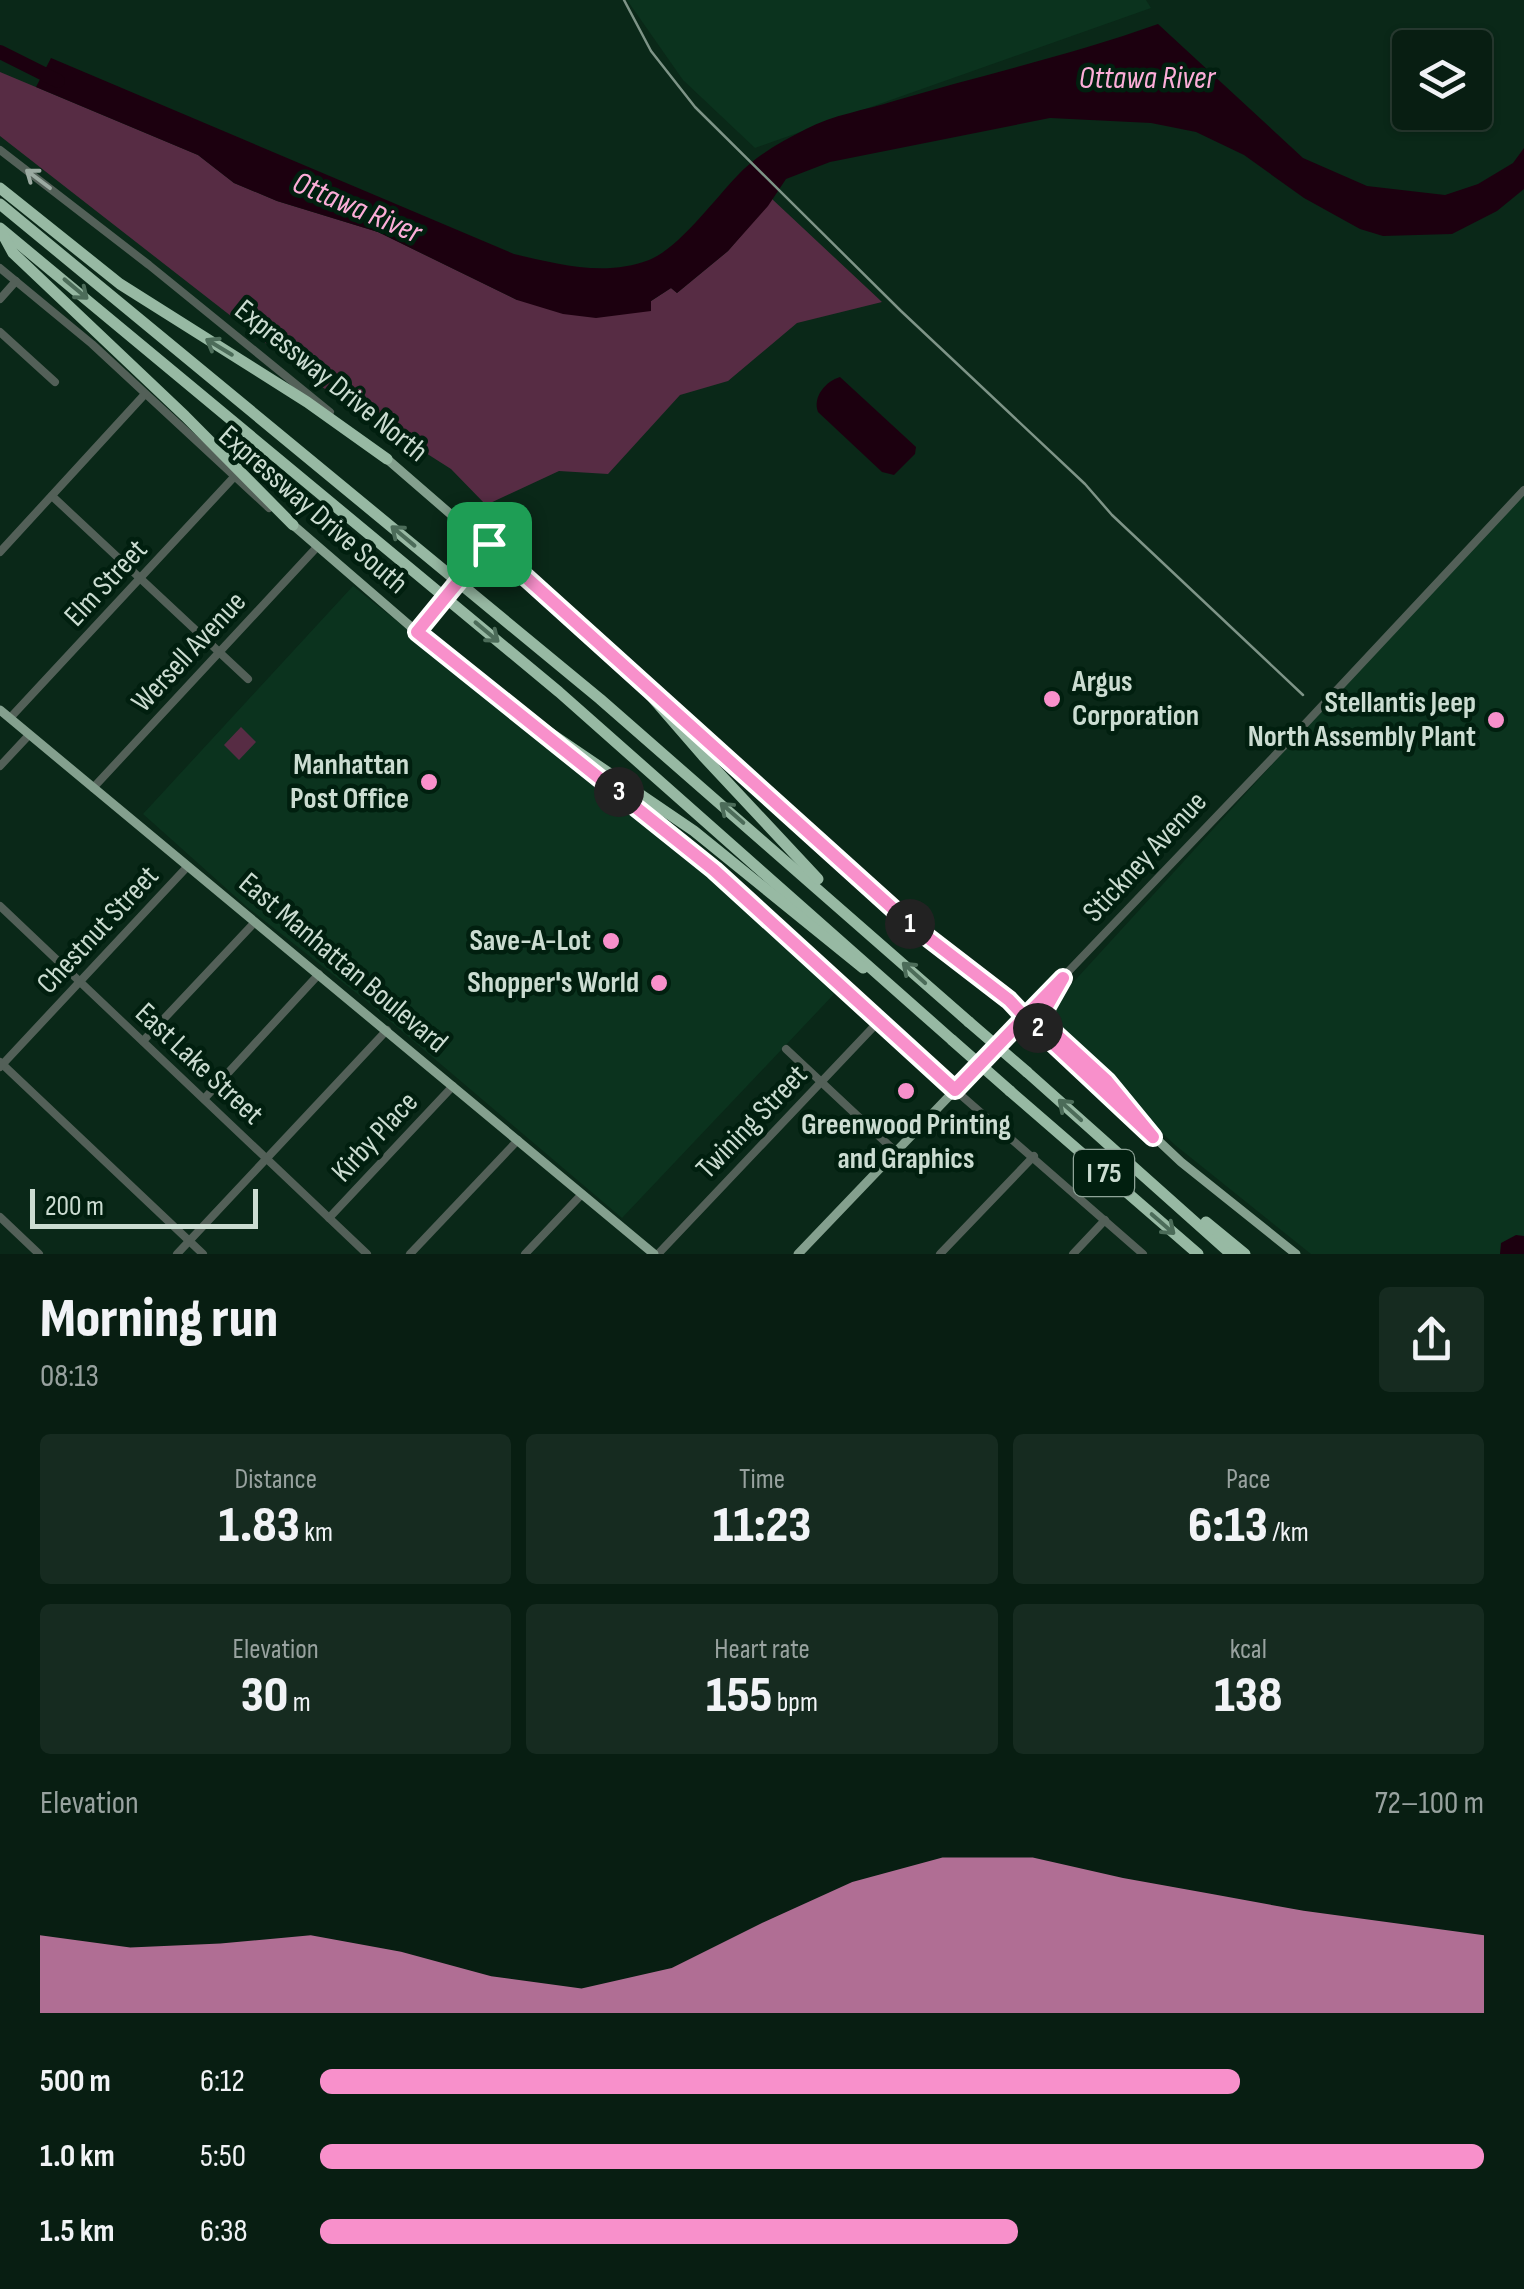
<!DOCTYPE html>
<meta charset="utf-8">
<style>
body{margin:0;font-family:"Sofia Sans Condensed",sans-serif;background:#162b20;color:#f1f3f6;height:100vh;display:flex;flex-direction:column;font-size:38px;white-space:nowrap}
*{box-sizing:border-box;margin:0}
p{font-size:32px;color:#98a29f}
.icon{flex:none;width:55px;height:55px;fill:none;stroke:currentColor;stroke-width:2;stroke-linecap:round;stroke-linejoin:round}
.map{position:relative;height:1254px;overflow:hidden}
.drawer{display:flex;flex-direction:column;background:#081e12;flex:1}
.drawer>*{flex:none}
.fabs{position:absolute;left:1392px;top:30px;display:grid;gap:20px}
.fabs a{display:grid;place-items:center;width:100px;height:100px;border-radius:10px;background:#081e12;box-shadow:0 2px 8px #0004,0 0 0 2px #293c32;font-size:50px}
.scale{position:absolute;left:30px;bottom:25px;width:228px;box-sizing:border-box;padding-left:10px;border:5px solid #cbdcd1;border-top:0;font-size:28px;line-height:35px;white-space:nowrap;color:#cbdcd1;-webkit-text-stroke:8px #011f0f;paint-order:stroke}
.pin{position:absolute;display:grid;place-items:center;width:85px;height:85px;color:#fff;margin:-42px;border-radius:20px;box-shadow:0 5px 15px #0006}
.km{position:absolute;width:50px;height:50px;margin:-25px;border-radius:50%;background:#222;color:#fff;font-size:28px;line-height:50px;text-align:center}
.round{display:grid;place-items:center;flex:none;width:105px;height:105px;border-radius:10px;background:#162b20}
.summary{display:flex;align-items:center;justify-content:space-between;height:170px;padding:0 40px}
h1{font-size:55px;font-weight:800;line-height:75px}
.stats{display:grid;grid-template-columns:repeat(3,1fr);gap:15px;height:170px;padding:10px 40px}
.stats div{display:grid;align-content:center;border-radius:10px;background:#162b20;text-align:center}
.stats b{font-size:50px;font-weight:800}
.stats small{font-size:28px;font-weight:400}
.stats p{font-size:28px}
.chart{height:280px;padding:20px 40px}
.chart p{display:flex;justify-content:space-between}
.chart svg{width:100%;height:180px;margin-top:10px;fill:#f890cb;opacity:.7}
ul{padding:0 40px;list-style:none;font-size:32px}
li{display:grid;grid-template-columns:160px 120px 1fr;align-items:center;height:75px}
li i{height:25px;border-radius:12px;background:#f890cb}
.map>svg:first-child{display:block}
</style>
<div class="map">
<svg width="1524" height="1254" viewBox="0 0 1524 1254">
<rect width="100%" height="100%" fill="#0a2818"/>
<g fill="#0b331e">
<path d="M627 0H1146L1151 8 755 148 683 80Z"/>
<path d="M1524 489V1254H1311L1175 1145 1057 1034 1050 1020 1057 1000Z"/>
<path d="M353 586 665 835 816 968 836 992 622 1218 364 999 247 907 143 814Z"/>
</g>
<g fill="#572c44">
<path d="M0 72 198 155 234 183 277 201 378 232 517 300 651 301 671 288 677 293 728 251 772 199 882 302 797 323 728 381 680 395 608 474 559 471 486 505 451 469 322 387 0 136Z"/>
<path d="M241 727 256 742 239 760 224 745Z"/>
</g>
<g fill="#1c000f">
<path d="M1158 24 1303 158 1367 186 1445 195 1478 184 1513 163 1524 148V189L1497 211 1452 234 1383 236 1360 229 1304 198 1244 155 1196 132 1151 123 1050 118 830 162 786 179 768 206 728 251 677 293 671 288 651 301V311L596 318 563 314 517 300 378 232 277 201 234 183 198 155 36 87 51 58 514 254C557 264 605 277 649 260 679 248 714 200 737 176 755 156 782 141 806 129 832 115 866 110 894 101 981 75 1072 55 1158 24Z"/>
<path d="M840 377 916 447 915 454 894 475 882 472 818 412C812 397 826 381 840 377Z"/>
<path d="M1516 1235 1524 1236V1254H1500L1501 1243Z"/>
</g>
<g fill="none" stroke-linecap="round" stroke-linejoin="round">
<path stroke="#1c000f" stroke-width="14" d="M0 52 58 81"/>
<g stroke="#536058" stroke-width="8">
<path d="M0 150 149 265 330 412"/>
<path d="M0 268 92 344 269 508"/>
<path d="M0 299 16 281"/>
<path d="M0 332 55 382"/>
<path d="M52 496 248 679"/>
<path d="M0 552 145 394"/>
<path d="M468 569 489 545"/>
<path d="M417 632 437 607"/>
<path d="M10 718 234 477"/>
<path d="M0 766 29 735"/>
<path d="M93 788 317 547"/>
<path d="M0 906 367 1254"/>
<path d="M1058 988 1047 1008V1027L1107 1081 1131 1110"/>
<path d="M143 1041 255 922"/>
<path d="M786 1049 896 1152"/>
<path d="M0 1062 203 1254"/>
<path d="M0 1067 187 867"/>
<path d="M204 1099 319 974"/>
<path d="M0 1217 39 1254"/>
<path d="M329 1218 453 1086"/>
<path d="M177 1254 387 1030"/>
<path d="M410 1254 518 1140"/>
<path d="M525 1254 582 1194"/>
<path d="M658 1254 879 1021"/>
<path d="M940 1254 1034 1156"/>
<path d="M1073 1254 1105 1220"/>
<path d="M1143 1254 955 1090 1305 724 1524 490"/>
</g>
<g stroke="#84a08e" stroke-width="9">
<path d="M387 459 627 667"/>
<path d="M293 525 417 632 510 706"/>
<path d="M650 687 909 923 1009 1000 1181 1162 1296 1254"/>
<path d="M0 710 654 1254"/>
<path d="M561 747 714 870 955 1090 798 1254"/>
</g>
<g stroke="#97b9a3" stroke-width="11">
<path d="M0 188 120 284 307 402 387 459"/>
<path d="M0 204 600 699 969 1022"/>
<path d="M0 228 559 692 952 1040"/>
<path d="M2 233 13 253 185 416 293 525"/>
<path d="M624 665 703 756 818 879"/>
<path d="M506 703 694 831 863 968"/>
<path d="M1027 1072 1231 1254"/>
<path d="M1010 1091 1198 1254"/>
<path d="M1206 1222 1245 1254"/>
</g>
<path stroke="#7e9487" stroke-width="2.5" d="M624 0 651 51 695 107 901 311 1085 484 1112 515 1303 695"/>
<path stroke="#536058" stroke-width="8" d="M437 607 468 569"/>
<g stroke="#97b9a3" stroke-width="11">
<path d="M969 1022 1027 1072"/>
<path d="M952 1040 1010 1091"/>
</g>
</g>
<defs><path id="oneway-shaft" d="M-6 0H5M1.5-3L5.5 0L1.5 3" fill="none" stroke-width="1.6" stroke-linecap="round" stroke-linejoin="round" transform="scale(2.5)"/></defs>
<use stroke="#9baaa1" href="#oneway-shaft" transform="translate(38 179) rotate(-143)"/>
<g stroke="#4c6c59">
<use href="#oneway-shaft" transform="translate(76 289) rotate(40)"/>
<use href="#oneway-shaft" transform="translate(219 347) rotate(-149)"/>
<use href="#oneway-shaft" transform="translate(403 536) rotate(-140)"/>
<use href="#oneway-shaft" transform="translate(487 632) rotate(40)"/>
<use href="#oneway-shaft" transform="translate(732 813) rotate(-139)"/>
<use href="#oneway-shaft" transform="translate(914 973) rotate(-138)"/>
<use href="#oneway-shaft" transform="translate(1070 1110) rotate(-138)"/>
<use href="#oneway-shaft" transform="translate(1163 1224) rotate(41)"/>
</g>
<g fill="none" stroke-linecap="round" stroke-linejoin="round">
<g stroke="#fff" stroke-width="20">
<path id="route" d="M489 544 909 923 1009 1000 1025 1017 1063 978 1046 1008 1047 1026 1107 1081 1153 1137 1025 1017 955 1090 714 870 417 632 489 544"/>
</g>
<use href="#route" stroke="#f890cb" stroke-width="12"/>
</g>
<g fill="#f890cb" stroke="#011f0f" stroke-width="4">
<circle cx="1052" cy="699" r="10"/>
<circle cx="1496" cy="720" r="10"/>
<circle cx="429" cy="782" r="10"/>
<circle cx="611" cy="941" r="10"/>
<circle cx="659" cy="983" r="10"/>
<circle cx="906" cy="1091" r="10"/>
</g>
<g text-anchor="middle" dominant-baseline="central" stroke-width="9" stroke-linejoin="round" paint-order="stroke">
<rect fill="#011f0f" stroke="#8ea397" stroke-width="2.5" x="1074" y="1150" width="60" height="46" rx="8"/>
<g font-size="28" font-weight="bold" fill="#cbdcd1">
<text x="1104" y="1173">I 75</text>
</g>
<g font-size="30" fill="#cbdcd1" stroke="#011f0f">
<text transform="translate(331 381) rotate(39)">Expressway Drive North</text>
<text transform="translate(313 510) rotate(41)">Expressway Drive South</text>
<text transform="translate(106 583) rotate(-47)">Elm Street</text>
<text transform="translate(189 652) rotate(-47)">Wersell Avenue</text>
<text transform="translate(1145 857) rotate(-47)">Stickney Avenue</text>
<text transform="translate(98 930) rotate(-47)">Chestnut Street</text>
<text transform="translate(343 963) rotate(40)">East Manhattan Boulevard</text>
<text transform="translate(199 1064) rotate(43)">East Lake Street</text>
<text transform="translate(752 1122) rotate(-46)">Twining Street</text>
<text transform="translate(375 1137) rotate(-47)">Kirby Place</text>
</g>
<g font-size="30" font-weight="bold" fill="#cbdcd1" stroke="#011f0f" text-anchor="end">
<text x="1072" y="682" text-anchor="start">Argus<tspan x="1072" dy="34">Corporation</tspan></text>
<text x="1476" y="703">Stellantis Jeep<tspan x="1476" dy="34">North Assembly Plant</tspan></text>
<text x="409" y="765">Manhattan<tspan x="409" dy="34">Post Office</tspan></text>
<text x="591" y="941">Save-A-Lot</text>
<text x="639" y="983">Shopper's World</text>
<text x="906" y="1125" text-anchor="middle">Greenwood Printing<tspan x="906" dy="34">and Graphics</tspan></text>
</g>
<g font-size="32" font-style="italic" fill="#fcadd8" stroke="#011f0f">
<text x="1147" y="78">Ottawa River</text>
<text transform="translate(357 208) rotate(23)">Ottawa River</text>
</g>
</g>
</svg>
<div class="fabs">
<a><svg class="icon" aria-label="layers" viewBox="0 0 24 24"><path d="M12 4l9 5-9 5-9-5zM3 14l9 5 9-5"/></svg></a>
</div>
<div class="scale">200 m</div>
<div class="pin" style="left:489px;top:544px;background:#1e9e55"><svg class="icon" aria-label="arrive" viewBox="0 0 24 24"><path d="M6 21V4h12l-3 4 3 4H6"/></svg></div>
<b class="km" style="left:910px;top:924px">1</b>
<b class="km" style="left:1038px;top:1028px">2</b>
<b class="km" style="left:619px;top:792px">3</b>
</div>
<section class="drawer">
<div class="summary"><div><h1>Morning run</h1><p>08:13</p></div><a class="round"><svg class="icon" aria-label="share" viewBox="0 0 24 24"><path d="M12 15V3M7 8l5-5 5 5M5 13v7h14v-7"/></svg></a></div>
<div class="stats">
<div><p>Distance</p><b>1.83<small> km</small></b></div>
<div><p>Time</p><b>11:23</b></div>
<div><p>Pace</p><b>6:13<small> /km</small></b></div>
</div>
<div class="stats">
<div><p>Elevation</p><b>30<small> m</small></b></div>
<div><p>Heart rate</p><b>155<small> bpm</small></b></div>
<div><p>kcal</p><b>138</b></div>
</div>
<div class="chart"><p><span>Elevation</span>72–100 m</p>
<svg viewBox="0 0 160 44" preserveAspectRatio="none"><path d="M0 44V25L10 28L20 27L30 25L40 29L50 35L60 38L70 33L80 22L90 12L100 6L110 6L120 11L130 15L140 19L150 22L160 25V44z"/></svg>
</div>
<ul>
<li><b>500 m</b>6:12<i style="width:79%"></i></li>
<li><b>1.0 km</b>5:50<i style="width:100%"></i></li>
<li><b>1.5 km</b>6:38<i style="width:60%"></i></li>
</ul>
</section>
